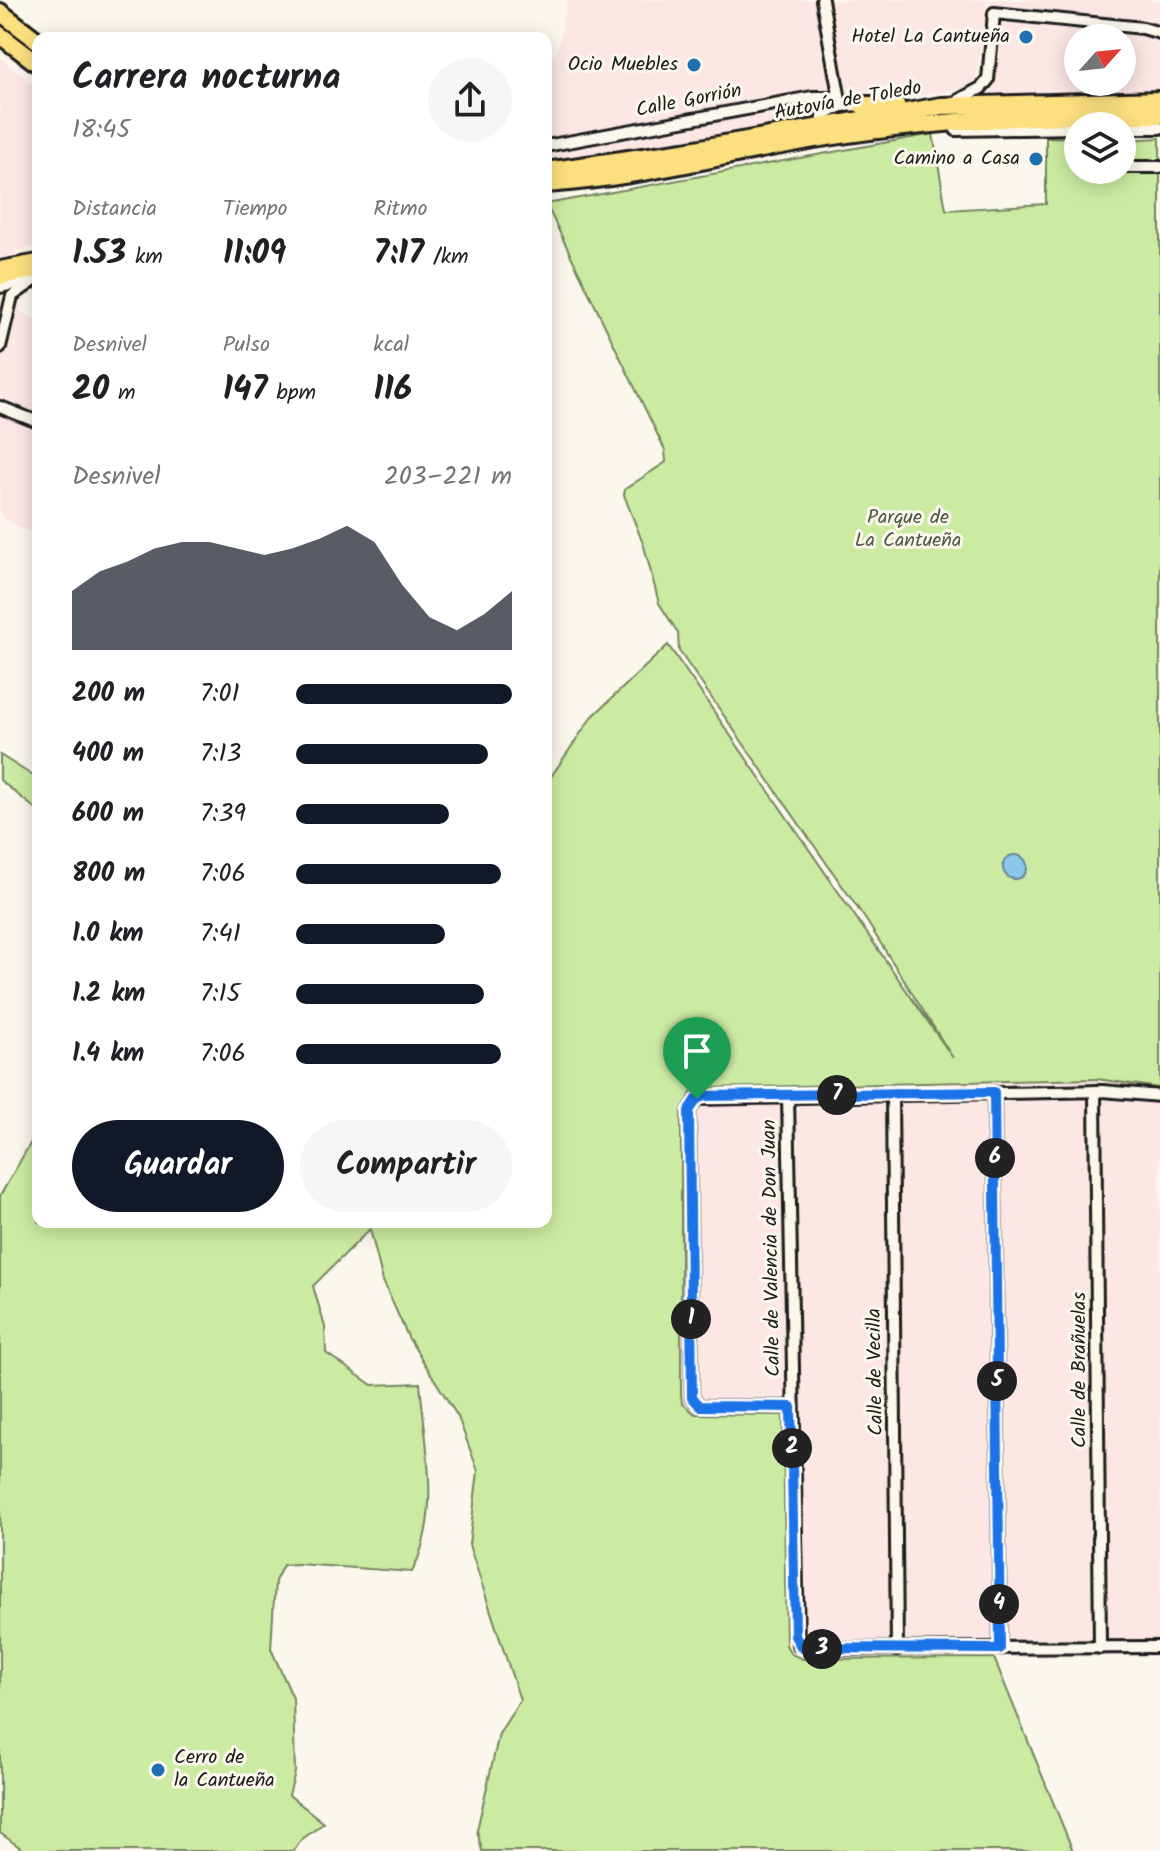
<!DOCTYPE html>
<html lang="es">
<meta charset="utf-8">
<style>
body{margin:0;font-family:Kalam,sans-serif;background:#f6f6f6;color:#202124;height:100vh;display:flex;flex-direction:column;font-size:30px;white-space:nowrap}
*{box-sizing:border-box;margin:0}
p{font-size:26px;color:#757577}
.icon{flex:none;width:44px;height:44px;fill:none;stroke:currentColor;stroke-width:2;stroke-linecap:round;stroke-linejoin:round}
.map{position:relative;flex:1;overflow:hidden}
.sheet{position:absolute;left:32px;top:32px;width:520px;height:1196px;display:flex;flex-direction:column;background:#fff;border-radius:16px;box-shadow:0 4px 20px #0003}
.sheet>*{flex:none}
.needle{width:52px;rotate:63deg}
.fabs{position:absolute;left:1064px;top:24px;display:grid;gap:16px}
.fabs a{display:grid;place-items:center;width:72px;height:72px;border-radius:50%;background:#fff;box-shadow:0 4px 20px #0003;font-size:40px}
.pin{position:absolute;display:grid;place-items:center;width:68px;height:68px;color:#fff;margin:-82px -34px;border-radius:50% 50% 50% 0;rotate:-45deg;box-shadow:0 0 8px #0007}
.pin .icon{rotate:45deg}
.km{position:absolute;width:40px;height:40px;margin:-20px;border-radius:50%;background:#222;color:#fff;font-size:22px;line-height:40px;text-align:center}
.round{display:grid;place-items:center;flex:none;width:84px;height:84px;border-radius:42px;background:#f6f6f6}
.head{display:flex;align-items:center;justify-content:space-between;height:136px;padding:0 40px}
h1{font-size:36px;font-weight:600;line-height:60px}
.stats{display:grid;grid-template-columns:repeat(3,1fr);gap:12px;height:136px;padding:8px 40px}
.stats div{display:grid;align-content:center}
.stats b{font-size:34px;font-weight:600}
.stats small{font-size:22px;font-weight:400}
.stats p{font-size:22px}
.chart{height:224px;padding:16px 40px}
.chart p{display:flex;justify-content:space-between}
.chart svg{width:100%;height:144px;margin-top:8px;fill:#111827;opacity:.7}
.cta{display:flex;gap:16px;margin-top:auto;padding:16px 40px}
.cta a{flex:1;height:92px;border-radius:48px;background:#111827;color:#fff;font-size:32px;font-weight:600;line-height:92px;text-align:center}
.cta a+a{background:#f6f6f6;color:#202124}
ul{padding:0 40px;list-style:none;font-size:26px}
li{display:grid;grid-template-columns:128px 96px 1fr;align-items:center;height:60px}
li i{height:20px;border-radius:10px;background:#111827}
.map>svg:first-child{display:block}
</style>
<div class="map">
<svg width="1160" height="1851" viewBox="0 0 1160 1851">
<rect width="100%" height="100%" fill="#fbf7ec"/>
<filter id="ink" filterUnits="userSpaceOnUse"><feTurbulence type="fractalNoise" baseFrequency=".0125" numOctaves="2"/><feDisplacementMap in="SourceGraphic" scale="16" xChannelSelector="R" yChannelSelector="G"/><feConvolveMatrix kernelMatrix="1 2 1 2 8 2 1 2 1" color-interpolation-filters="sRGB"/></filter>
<g filter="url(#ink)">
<g fill="#fce7e4" fill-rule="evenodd">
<path d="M567 0H988L974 88 888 100 828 120 546 167V58L557 55Z"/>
<path d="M990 0H1160V91L997 93 976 87ZM1078 38H1122V82H1078Z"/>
<path d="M0 57 38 90V246L15 251 21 312 38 321V537L0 516Z"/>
<path d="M1097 1079 1160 1088V1656L796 1659 786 1645 783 1415 695 1414 682 1403 681 1114 684 1101 698 1089 707 1088Z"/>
</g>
<g fill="#cceba2" stroke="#74845f" stroke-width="2">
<path d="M933 134 946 210 1046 204V137L1078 138V170H1122V140L1160 138V1088L1097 1079 707 1088 691 1093 681 1114V1393L682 1403 695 1414 783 1415 786 1645 791 1654 803 1659 994 1658 1073 1851H482L477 1830 499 1734 520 1700 469 1545 478 1471 458 1417 408 1337 383 1281 370 1229 313 1286 325 1327 326 1353 372 1385 420 1383C425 1445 442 1514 412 1572L298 1564 283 1565 275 1581 271 1649 293 1698 295 1772 289 1795 324 1823 301 1840 294 1851H25L0 1833V1196L38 1130V1222H546V784L591 718 668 645 953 1058 866 920 679 651 678 633 659 603 644 546 624 495 625 489 666 462 665 450 546 204Z"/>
<path d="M0 755 38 779V811L0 780Z"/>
</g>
<circle fill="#8cc8ec" stroke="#5f8399" stroke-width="2" cx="1015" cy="867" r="12"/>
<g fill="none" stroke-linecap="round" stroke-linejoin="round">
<g stroke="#1c1c1c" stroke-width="16">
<g id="minor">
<path d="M822 0 841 106"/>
<path d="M950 105 981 88 988 80 994 13 1143 28 1160 33"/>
<path d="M822 116 841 106 862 105"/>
<path d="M1122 128H1160"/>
<path d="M956 130 1078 128"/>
<path d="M546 146 812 97H838"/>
<path d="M1122 167H1160"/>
<path d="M0 287 31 280"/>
<path d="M0 347 12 296 38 278"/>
<path d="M0 407 38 422"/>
<path d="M1095 1091 1100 1648"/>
<path d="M994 1092 1000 1649"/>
<path d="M892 1094 897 1650"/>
<path d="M788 1096 798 1644 807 1649 1160 1647"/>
<path d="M791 1407 700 1406 692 1397 689 1111 697 1099 1103 1091 1160 1096"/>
</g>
</g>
<g stroke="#1c1c1c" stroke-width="18">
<g id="major">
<path d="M0 268 38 261"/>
<path d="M0 278 38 271"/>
</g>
</g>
<g stroke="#1c1c1c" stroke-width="22">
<g id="highway">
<path d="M0 12 38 41"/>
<path d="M0 35 38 64"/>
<path d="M862 105H896"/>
<path d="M546 171 684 151 941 106 1160 100"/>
<path d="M546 184C638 178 730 153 821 138 935 120 1045 114 1160 115"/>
</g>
</g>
<use href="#minor" stroke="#fbf7ec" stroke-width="10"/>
<use href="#major" stroke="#fce080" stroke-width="12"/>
<use href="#highway" stroke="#fce080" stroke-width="16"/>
</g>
</g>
<g fill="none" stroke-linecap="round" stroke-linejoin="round" filter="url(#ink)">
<g stroke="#fff" stroke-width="16">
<path id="route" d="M994 1092 1000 1649 802 1648 795 1636 791 1407 700 1406 692 1397 689 1111 697 1099 704 1096Z"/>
</g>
<use href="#route" stroke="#1a73e8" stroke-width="10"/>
</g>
<g fill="#1f6fb2" stroke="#fbf7ec" stroke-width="3">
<circle cx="1026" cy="37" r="8"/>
<circle cx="694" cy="65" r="8"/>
<circle cx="1036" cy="159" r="8"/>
<circle cx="158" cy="1770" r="8"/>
</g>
<g text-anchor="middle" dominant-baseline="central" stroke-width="6" stroke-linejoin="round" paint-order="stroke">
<g font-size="20" fill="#1c1c1c" stroke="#fbf7ec" text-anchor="end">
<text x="1010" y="37">Hotel La Cantueña</text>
<text x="678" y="65">Ocio Muebles</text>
<text x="1020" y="159">Camino a Casa</text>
<text x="174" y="1758" text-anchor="start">Cerro de<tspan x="174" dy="23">la Cantueña</tspan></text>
</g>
<g font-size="20" fill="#1c1c1c" stroke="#fbf7ec">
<text transform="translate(689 101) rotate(-11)">Calle Gorrión</text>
<text transform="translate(848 101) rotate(-10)">Autovía de Toledo</text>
<text transform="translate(772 1248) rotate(-91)">Calle de Valencia de Don Juan</text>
<text transform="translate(1080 1370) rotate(-90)">Calle de Brañuelas</text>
<text transform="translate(876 1372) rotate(-91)">Calle de Vecilla</text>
</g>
<g font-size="20" fill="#515a44" stroke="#fbf7ec">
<text x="908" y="518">Parque de<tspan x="908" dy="23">La Cantueña</tspan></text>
</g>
</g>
</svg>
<div class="fabs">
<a><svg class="needle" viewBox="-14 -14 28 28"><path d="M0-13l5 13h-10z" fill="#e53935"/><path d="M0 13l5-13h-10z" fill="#757577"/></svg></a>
<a><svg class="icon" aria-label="layers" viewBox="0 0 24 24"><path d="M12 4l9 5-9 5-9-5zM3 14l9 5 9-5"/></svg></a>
</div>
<div class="pin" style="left:697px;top:1099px;background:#1e9e55"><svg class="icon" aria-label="arrive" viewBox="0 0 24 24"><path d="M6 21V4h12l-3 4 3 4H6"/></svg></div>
<b class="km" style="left:691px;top:1319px">1</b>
<b class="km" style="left:792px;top:1448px">2</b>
<b class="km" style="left:822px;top:1649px">3</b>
<b class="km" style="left:999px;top:1604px">4</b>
<b class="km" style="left:997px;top:1381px">5</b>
<b class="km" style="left:995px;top:1158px">6</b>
<b class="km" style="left:837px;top:1095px">7</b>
<section class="sheet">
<div class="head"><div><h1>Carrera nocturna</h1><p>18:45</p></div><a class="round"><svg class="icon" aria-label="share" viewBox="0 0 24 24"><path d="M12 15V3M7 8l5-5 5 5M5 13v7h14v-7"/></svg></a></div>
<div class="stats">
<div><p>Distancia</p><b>1.53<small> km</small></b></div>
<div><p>Tiempo</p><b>11:09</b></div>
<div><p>Ritmo</p><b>7:17<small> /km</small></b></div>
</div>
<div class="stats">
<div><p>Desnivel</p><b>20<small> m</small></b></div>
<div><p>Pulso</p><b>147<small> bpm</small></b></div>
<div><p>kcal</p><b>116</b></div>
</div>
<div class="chart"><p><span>Desnivel</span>203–221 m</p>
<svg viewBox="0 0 160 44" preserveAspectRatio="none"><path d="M0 44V26L10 20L20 17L30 13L40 11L50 11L60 13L70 15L80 13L90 10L100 6L110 11L120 24L130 34L140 38L150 33L160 26V44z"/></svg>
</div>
<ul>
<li><b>200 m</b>7:01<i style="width:100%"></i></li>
<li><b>400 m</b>7:13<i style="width:89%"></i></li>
<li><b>600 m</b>7:39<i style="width:71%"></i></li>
<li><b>800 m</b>7:06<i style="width:95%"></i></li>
<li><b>1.0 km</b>7:41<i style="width:69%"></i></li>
<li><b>1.2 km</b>7:15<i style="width:87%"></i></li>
<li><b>1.4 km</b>7:06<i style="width:95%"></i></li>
</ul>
<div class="cta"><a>Guardar</a><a>Compartir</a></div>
</section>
</div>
